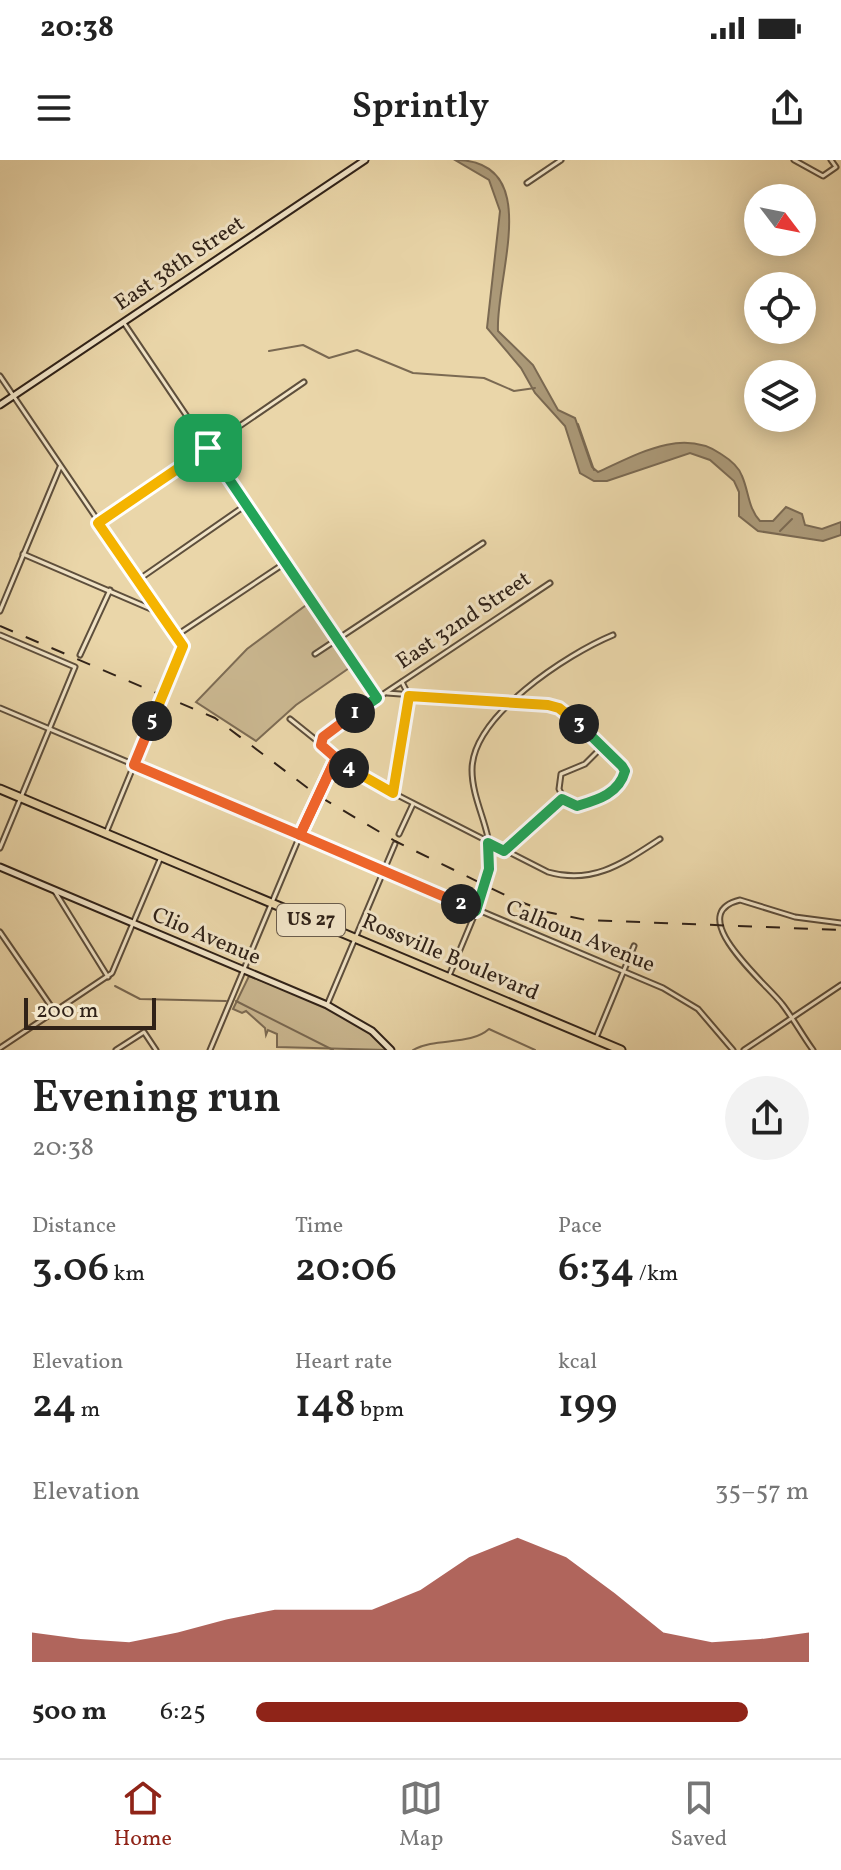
<!DOCTYPE html>
<meta charset="utf-8">
<style>
body{margin:0;font-family:Vollkorn,serif;background:#f2f2f2;color:#222;height:100vh;display:flex;flex-direction:column;font-size:30px;white-space:nowrap}
*{box-sizing:border-box;margin:0}
p{font-size:26px;color:#767676}
.icon{flex:none;width:44px;height:44px;fill:none;stroke:currentColor;stroke-width:2;stroke-linecap:round;stroke-linejoin:round}
.map{position:relative;height:890px;overflow:hidden}
.details{display:flex;flex-direction:column;background:#fff;flex:1}
.details>*{flex:none}
.needle{width:52px;rotate:122deg}
.tools{position:absolute;left:744px;top:24px;display:grid;gap:16px}
.tools a{display:grid;place-items:center;width:72px;height:72px;border-radius:50%;background:#fff;box-shadow:0 4px 20px #0003;font-size:40px}
.scale{position:absolute;left:24px;bottom:20px;width:132px;box-sizing:border-box;padding-left:8px;border:4px solid #302218;border-top:0;font-size:22px;line-height:28px;white-space:nowrap;color:#302218;-webkit-text-stroke:6px #f1e4c7;paint-order:stroke}
.pin{position:absolute;display:grid;place-items:center;width:68px;height:68px;color:#fff;margin:-34px;border-radius:16px;box-shadow:0 4px 12px #0006}
.km{position:absolute;width:40px;height:40px;margin:-20px;border-radius:50%;background:#222;color:#fff;font-size:22px;line-height:40px;text-align:center}
.round{display:grid;place-items:center;flex:none;width:84px;height:84px;border-radius:42px;background:#f2f2f2}
.head{display:flex;align-items:center;justify-content:space-between;height:136px;padding:0 32px}
h1{font-size:44px;font-weight:600;line-height:60px}
.stats{display:grid;grid-template-columns:repeat(3,1fr);gap:12px;height:136px;padding:8px 32px}
.stats div{display:grid;align-content:center}
.stats b{font-size:40px;font-weight:600}
.stats small{font-size:22px;font-weight:400}
.stats p{font-size:22px}
.chart{height:224px;padding:16px 32px}
.chart p{display:flex;justify-content:space-between}
.chart svg{width:100%;height:144px;margin-top:8px;fill:#8f2418;opacity:.7}
ul{padding:0 32px;list-style:none;font-size:26px}
li{display:grid;grid-template-columns:128px 96px 1fr;align-items:center;height:60px}
li i{height:20px;border-radius:10px;background:#8f2418}
.status{display:flex;justify-content:space-between;align-items:center;height:56px;padding:0 40px;background:#fff;direction:ltr}
.status svg{height:22px;fill:currentColor}
header{display:flex;justify-content:space-between;align-items:center;height:104px;padding:0 32px;background:#fff;font-size:36px;font-weight:600}
.dock{display:flex;justify-content:space-around;align-items:center;height:112px;border-top:2px solid #e0e0e0;background:#fff;font-size:22px;color:#767676}
.dock a{display:grid;justify-items:center;gap:4px}
.dock .active{color:#8f2418}
.map>svg:first-child{display:block}
</style>
<div class="status"><b>20:38</b><svg viewBox="0 0 49 12"><path d="M0 12V9h3v3zM5 12V6h3v6zM10 12V3h3v9zM15 12V0h3v12zM26 1h20v11H26zM47 4h2v5h-2z"/></svg></div>
<header><svg class="icon" aria-label="menu" viewBox="0 0 24 24"><path d="M4 6h16M4 12h16M4 18h16"/></svg>Sprintly<svg class="icon" aria-label="share" viewBox="0 0 24 24"><path d="M12 15V3M7 8l5-5 5 5M5 13v7h14v-7"/></svg></header>
<div class="map">
<svg width="841" height="890" viewBox="0 0 841 890">
<rect width="100%" height="100%" fill="#ead6a9"/>
<filter id="stains"><feTurbulence type="fractalNoise" baseFrequency=".0025" numOctaves="4"/><feColorMatrix values="0 0 0 0 .2 0 0 0 0 .09 0 0 0 0 .02 0 0 0 .5 -.17"/></filter>
<radialGradient id="worn" r=".72"><stop offset=".6" stop-color="#630" stop-opacity="0"/><stop offset="1" stop-color="#630" stop-opacity=".3"/></radialGradient>
<g fill="#cab790" stroke="#7d6c54" stroke-width="2">
<path d="M309 443 352 506 296 545 256 581 196 542 247 489Z"/>
<path d="M249 816C296 834 353 851 387 890L277 887V874L268 870 266 875 265 868 246 851 242 853 233 849Z"/>
</g>
<path fill="#ab9978" stroke="#7a6952" stroke-width="2" d="M455 0C545 0 495 117 498 171L533 205 558 250 575 258 592 307 598 312C636 295 682 267 721 294 729 299 739 307 742 316 749 332 748 348 760 361H773L786 347 802 354 805 365 822 369 841 362V375L823 381 758 371 739 356V332L734 321 710 300 690 293 607 321H594L580 313 565 266 535 233 521 208 487 168 500 51 489 20Z"/>
<g fill="none" stroke-linecap="round" stroke-linejoin="round">
<g stroke="#7a6952" stroke-width="2">
<path d="M269 191 303 185 329 198 357 190 413 213 484 218 514 231 535 228"/>
<path d="M578 264 594 310"/>
<path d="M780 371 792 359"/>
<path d="M115 826 140 839 226 841"/>
<path d="M236 841 333 890"/>
<path d="M413 890C436 877 470 886 489 869L535 890"/>
</g>
<g stroke="#5e4f3c" stroke-width="7">
<g id="street">
<path d="M794 0 823 16 836 7 831 0"/>
<path d="M527 23 561 0"/>
<path d="M124 163 377 538"/>
<path d="M0 216 183 486 106 673"/>
<path d="M98 363 304 222"/>
<path d="M23 394 158 452"/>
<path d="M138 420 246 345"/>
<path d="M0 451 60 307"/>
<path d="M0 475 75 507 0 688"/>
<path d="M177 475 285 403"/>
<path d="M315 494 483 383"/>
<path d="M80 495 110 430"/>
<path d="M387 533 548 545 568 554 602 587"/>
<path d="M0 548 663 828 698 849 733 890"/>
<path d="M290 559 362 617 548 712C593 725 623 703 660 679"/>
<path d="M321 585 328 571 550 423"/>
<path d="M602 587 625 611 619 626 577 646 566 643 559 629 561 614 585 604Z"/>
<path d="M393 633 408 548 409 536 402 522"/>
<path d="M399 674 413 644"/>
<path d="M505 689 562 639"/>
<path d="M54 730 108 817"/>
<path d="M0 772 55 852"/>
<path d="M449 816 487 725C488 716 491 705 491 695 489 666 472 639 472 610 472 556 567 494 613 475"/>
<path d="M327 845 395 684"/>
<path d="M596 878 634 786"/>
<path d="M0 888 112 813 161 697"/>
<path d="M116 890 144 872 156 890"/>
<path d="M210 890 317 635 336 598"/>
<path d="M744 890 841 825"/>
<path d="M813 890C802 875 793 858 782 844 768 825 681 754 740 740L795 757 841 763"/>
</g>
</g>
<g stroke="#302218" stroke-width="9">
<g id="secondary">
<path d="M0 245 365 0"/>
<path d="M0 707 327 845 372 871 391 890"/>
</g>
</g>
<g stroke="#302218" stroke-width="11">
<path id="highway" d="M0 629 621 890"/>
</g>
<use href="#street" stroke="#f1e4c7" stroke-width="3"/>
<use href="#secondary" stroke="#f1e4c7" stroke-width="5"/>
<use href="#highway" stroke="#ead6a9" stroke-width="7"/>
<path stroke="#302218" stroke-width="2" stroke-dasharray="14 14" stroke-linecap="butt" d="M0 466 215 558 317 635 395 681 511 738 547 752 586 760 841 770"/>
</g>
<g fill="none" stroke-linecap="round" stroke-linejoin="round">
<g stroke="#fff" stroke-width="16">
<path id="split-1" d="M208 288 377 538 355 553"/>
</g>
<g stroke="#fff" stroke-width="16">
<path id="split-2" d="M355 553 323 577 321 585 336 598 300 675 461 744"/>
</g>
<g stroke="#fff" stroke-width="16">
<path id="split-3" d="M461 744 476 751 489 709 488 683 504 691 562 639 577 646C597 640 619 634 625 611L622 606 579 564"/>
</g>
<g stroke="#fff" stroke-width="16">
<path id="split-4" d="M349 608 393 633 409 536 548 545 559 548 579 564"/>
</g>
<g stroke="#fff" stroke-width="16">
<path id="split-5" d="M152 561 134 605 300 675 336 598 349 608"/>
</g>
<g stroke="#fff" stroke-width="16">
<path id="split-6" d="M152 561 183 486 98 363 208 288"/>
</g>
<use href="#split-1" stroke="#22a559" stroke-width="10"/>
<use href="#split-2" stroke="#f0652b" stroke-width="10"/>
<use href="#split-3" stroke="#22a559" stroke-width="10"/>
<use href="#split-4" stroke="#f5b400" stroke-width="10"/>
<use href="#split-5" stroke="#f0652b" stroke-width="10"/>
<use href="#split-6" stroke="#f5b400" stroke-width="10"/>
</g>
<g text-anchor="middle" dominant-baseline="central" stroke-width="6" stroke-linejoin="round" paint-order="stroke">
<rect fill="#f1e4c7" stroke="#6a5c4c" stroke-width="2" x="277" y="744" width="68" height="32" rx="6"/>
<g font-size="20" font-weight="bold" fill="#302218">
<text x="311" y="760">US 27</text>
</g>
<g font-size="22" fill="#302218" stroke="#f1e4c7">
<text transform="translate(180 104) rotate(-34)">East 38th Street</text>
<text transform="translate(464 461) rotate(-34)">East 32nd Street</text>
<text transform="translate(206 777) rotate(23)">Clio Avenue</text>
<text transform="translate(580 777) rotate(22)">Calhoun Avenue</text>
<text transform="translate(450 798) rotate(23)">Rossville Boulevard</text>
</g>
</g>
<rect width="100%" height="100%" filter="url(#stains)"/>
<rect width="100%" height="100%" fill="url(#worn)"/>
</svg>
<div class="tools">
<a><svg class="needle" viewBox="-14 -14 28 28"><path d="M0-13l5 13h-10z" fill="#e53935"/><path d="M0 13l5-13h-10z" fill="#767676"/></svg></a>
<a><svg class="icon" aria-label="locate" viewBox="0 0 24 24"><circle cx="12" cy="12" r="6"/><path d="M12 2v4M12 18v4M2 12h4M18 12h4"/></svg></a>
<a><svg class="icon" aria-label="layers" viewBox="0 0 24 24"><path d="M12 4l9 5-9 5-9-5zM3 14l9 5 9-5"/></svg></a>
</div>
<div class="scale">200 m</div>
<div class="pin" style="left:208px;top:288px;background:#1e9e55"><svg class="icon" aria-label="arrive" viewBox="0 0 24 24"><path d="M6 21V4h12l-3 4 3 4H6"/></svg></div>
<b class="km" style="left:355px;top:553px">1</b>
<b class="km" style="left:461px;top:744px">2</b>
<b class="km" style="left:579px;top:564px">3</b>
<b class="km" style="left:349px;top:608px">4</b>
<b class="km" style="left:152px;top:561px">5</b>
</div>
<section class="details">
<div class="head"><div><h1>Evening run</h1><p>20:38</p></div><a class="round"><svg class="icon" aria-label="share" viewBox="0 0 24 24"><path d="M12 15V3M7 8l5-5 5 5M5 13v7h14v-7"/></svg></a></div>
<div class="stats">
<div><p>Distance</p><b>3.06<small> km</small></b></div>
<div><p>Time</p><b>20:06</b></div>
<div><p>Pace</p><b>6:34<small> /km</small></b></div>
</div>
<div class="stats">
<div><p>Elevation</p><b>24<small> m</small></b></div>
<div><p>Heart rate</p><b>148<small> bpm</small></b></div>
<div><p>kcal</p><b>199</b></div>
</div>
<div class="chart"><p><span>Elevation</span>35–57 m</p>
<svg viewBox="0 0 160 44" preserveAspectRatio="none"><path d="M0 44V35L10 37L20 38L30 35L40 31L50 28L60 28L70 28L80 22L90 12L100 6L110 12L120 23L130 35L140 38L150 37L160 35V44z"/></svg>
</div>
<ul>
<li><b>500 m</b>6:25<i style="width:89%"></i></li>
</ul>
</section>
<nav class="dock">
<a class="active"><svg class="icon" aria-label="home" viewBox="0 0 24 24"><path d="M3 11l9-7 9 7M6 9v11h12V9"/></svg>Home</a>
<a><svg class="icon" aria-label="map" viewBox="0 0 24 24"><path d="M3 6l6-2 6 2 6-2v14l-6 2-6-2-6 2zM9 4v14M15 6v14"/></svg>Map</a>
<a><svg class="icon" aria-label="saved" viewBox="0 0 24 24"><path d="M7 4h10v16l-5-4-5 4z"/></svg>Saved</a>
</nav>
